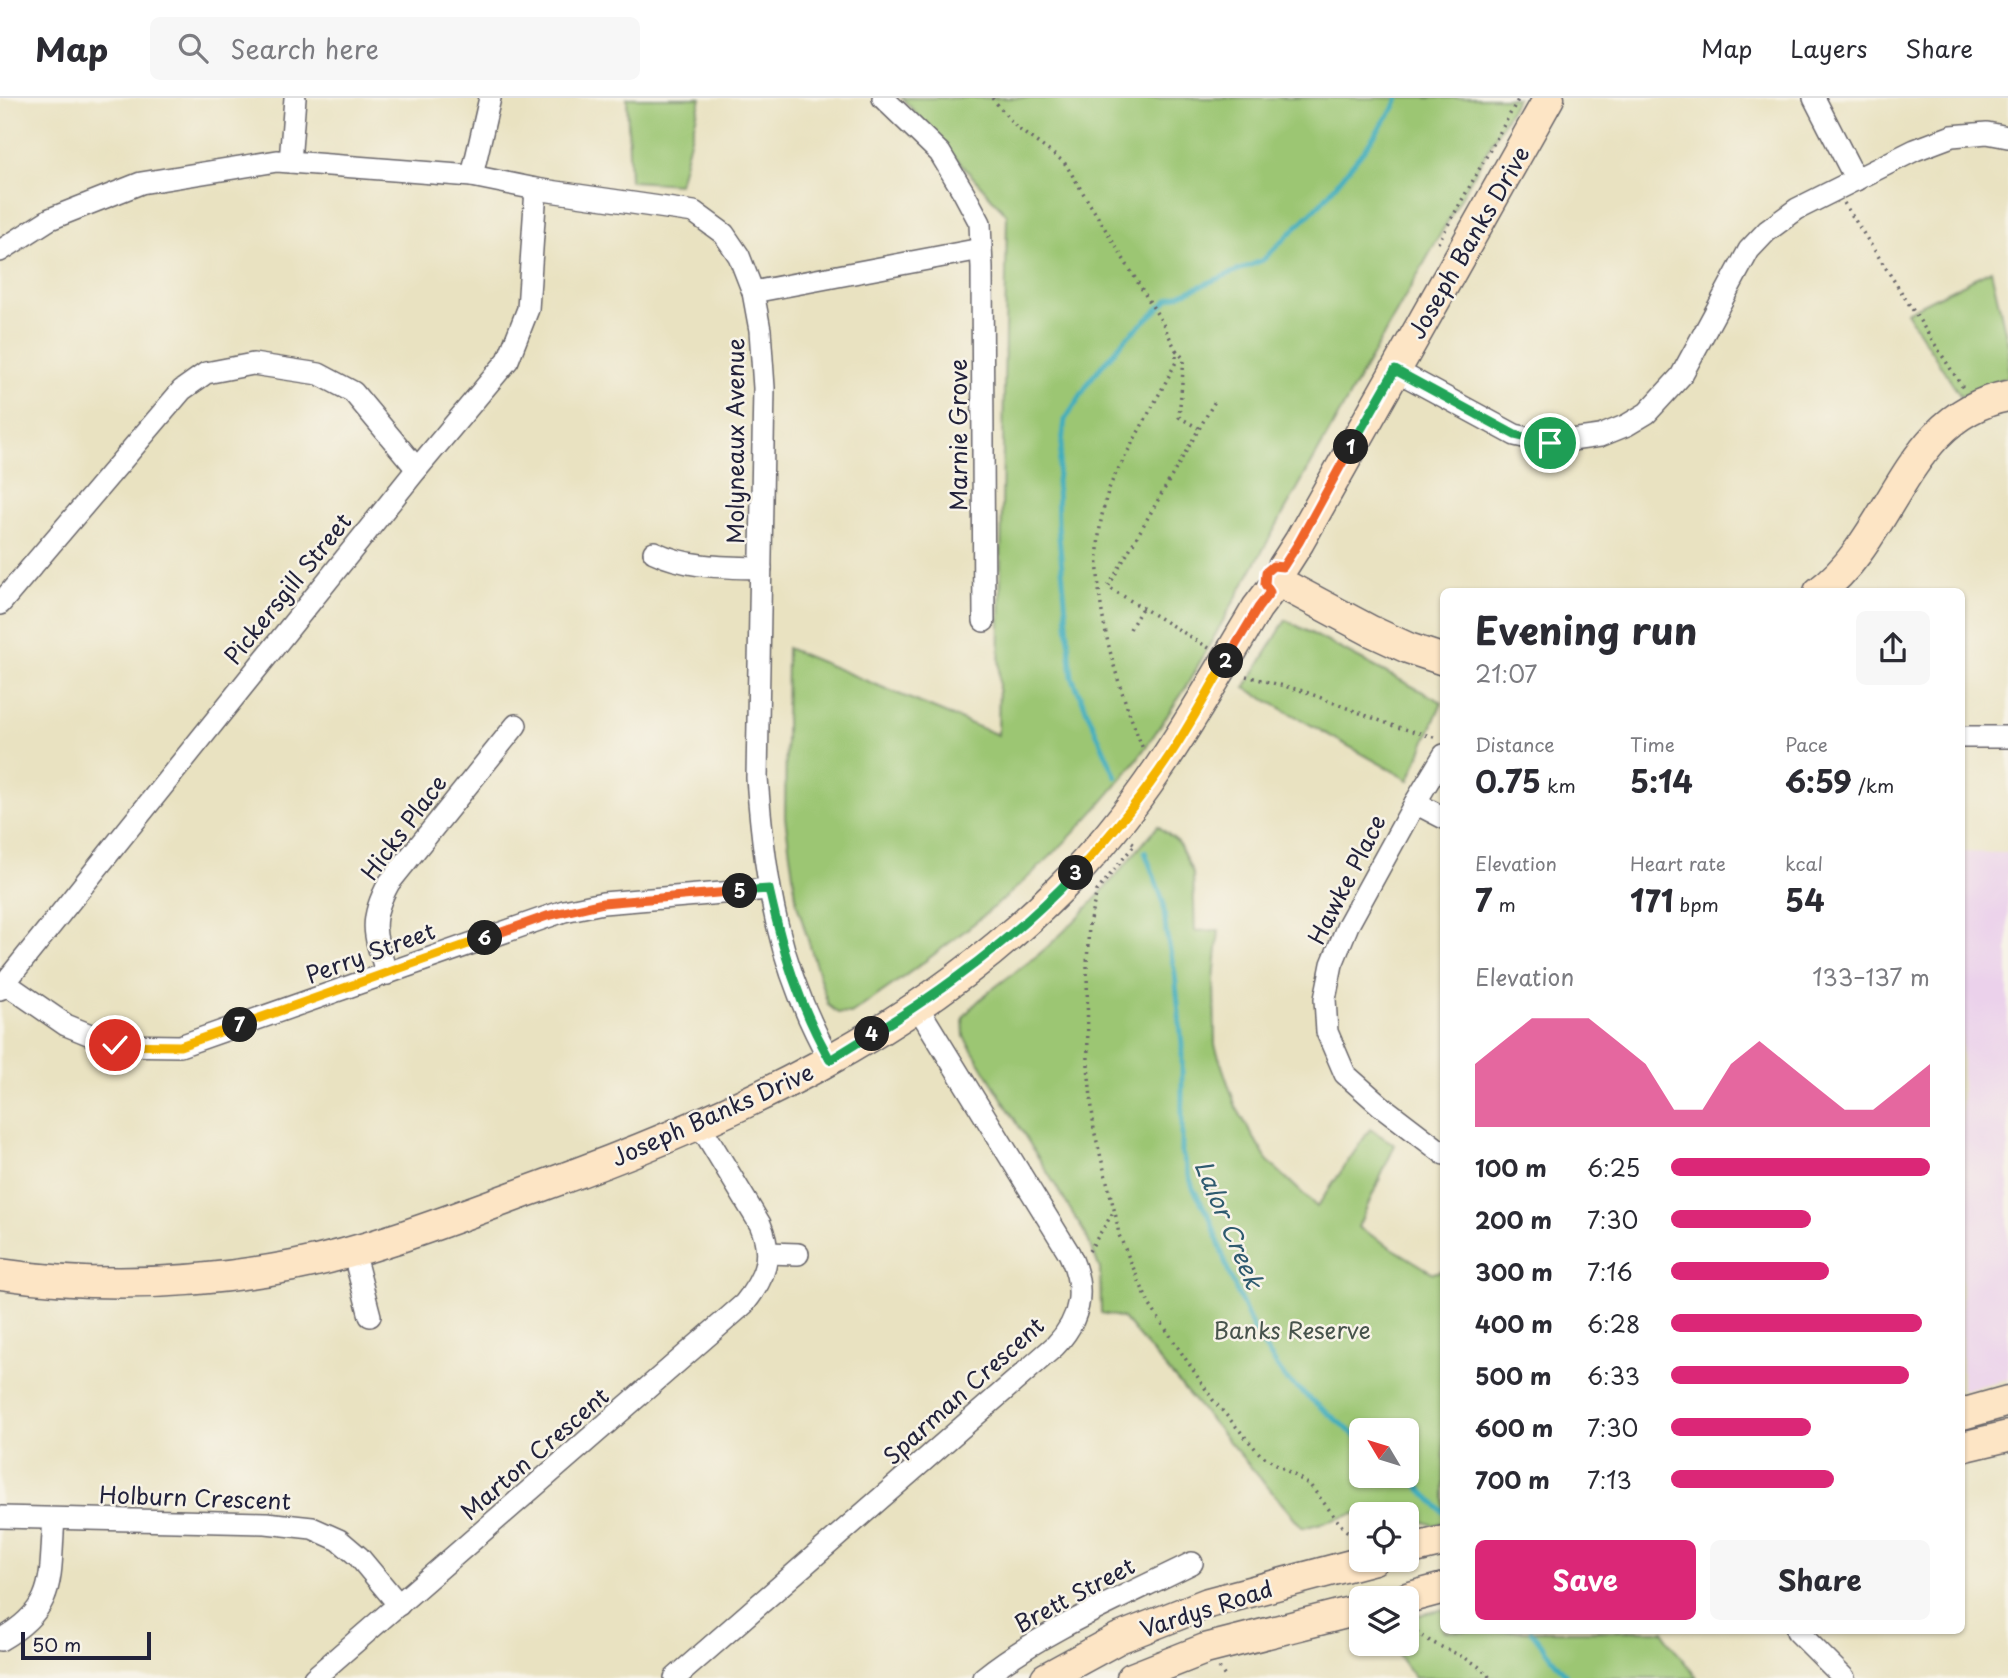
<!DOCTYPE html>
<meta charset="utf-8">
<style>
body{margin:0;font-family:"Playpen Sans",sans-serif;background:#f7f7f7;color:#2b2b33;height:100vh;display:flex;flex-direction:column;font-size:26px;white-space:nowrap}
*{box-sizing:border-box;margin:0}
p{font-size:23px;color:#7c7c81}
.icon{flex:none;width:38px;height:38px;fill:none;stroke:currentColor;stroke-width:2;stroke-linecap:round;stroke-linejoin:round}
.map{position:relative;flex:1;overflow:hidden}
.panel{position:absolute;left:1440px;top:490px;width:525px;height:1046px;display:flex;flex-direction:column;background:#fff;border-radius:10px;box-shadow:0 2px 5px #0004}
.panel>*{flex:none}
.needle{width:46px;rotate:308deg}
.fabs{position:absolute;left:1349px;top:1320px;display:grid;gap:14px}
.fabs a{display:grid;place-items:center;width:70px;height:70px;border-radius:10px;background:#fff;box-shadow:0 2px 5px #0004;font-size:35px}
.scale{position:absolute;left:21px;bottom:18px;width:130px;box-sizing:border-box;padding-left:7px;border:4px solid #22223b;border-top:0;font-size:19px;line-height:24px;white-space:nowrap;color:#22223b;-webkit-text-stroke:5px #f7f3e8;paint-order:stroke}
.pin{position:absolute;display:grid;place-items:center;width:60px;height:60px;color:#fff;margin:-30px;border:4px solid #fff;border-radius:50%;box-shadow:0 2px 7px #0007}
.km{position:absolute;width:35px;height:35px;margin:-18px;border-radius:50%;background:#222;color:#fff;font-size:19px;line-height:35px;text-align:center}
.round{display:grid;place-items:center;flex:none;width:74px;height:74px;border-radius:10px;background:#f7f7f7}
.summary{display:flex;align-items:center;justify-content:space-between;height:119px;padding:0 35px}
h1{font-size:38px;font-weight:700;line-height:52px}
.stats{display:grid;grid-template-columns:repeat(3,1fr);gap:10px;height:119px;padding:7px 35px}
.stats div{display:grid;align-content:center}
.stats b{font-size:30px;font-weight:700}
.stats small{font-size:19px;font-weight:400}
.stats p{font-size:19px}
.chart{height:196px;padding:14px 35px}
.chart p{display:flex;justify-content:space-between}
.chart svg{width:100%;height:126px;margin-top:7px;fill:#db2777;opacity:.7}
.button{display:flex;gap:14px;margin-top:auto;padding:14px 35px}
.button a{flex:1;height:80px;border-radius:10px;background:#db2777;color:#fff;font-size:28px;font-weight:700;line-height:80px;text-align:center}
.button a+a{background:#f7f7f7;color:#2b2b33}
ul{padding:0 35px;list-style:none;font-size:23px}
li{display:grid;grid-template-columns:112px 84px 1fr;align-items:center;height:52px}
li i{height:18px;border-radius:9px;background:#db2777}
header{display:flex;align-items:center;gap:42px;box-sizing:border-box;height:98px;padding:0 35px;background:#fff;border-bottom:2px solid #e1e1e2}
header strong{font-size:33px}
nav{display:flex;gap:38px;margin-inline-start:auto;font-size:24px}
.search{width:490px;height:63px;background:#f7f7f7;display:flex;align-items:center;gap:18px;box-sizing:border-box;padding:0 24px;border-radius:10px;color:#7c7c81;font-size:26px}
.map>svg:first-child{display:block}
</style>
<header>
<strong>Map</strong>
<div class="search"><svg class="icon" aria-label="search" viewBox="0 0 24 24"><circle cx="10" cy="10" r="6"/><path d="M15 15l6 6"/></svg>Search here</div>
<nav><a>Map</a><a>Layers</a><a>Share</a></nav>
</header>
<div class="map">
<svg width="2008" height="1580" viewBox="0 0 2008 1580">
<rect width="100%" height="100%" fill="#f7f3e8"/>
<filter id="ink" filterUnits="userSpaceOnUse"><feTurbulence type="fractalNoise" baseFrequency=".0143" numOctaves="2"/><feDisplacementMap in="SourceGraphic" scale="14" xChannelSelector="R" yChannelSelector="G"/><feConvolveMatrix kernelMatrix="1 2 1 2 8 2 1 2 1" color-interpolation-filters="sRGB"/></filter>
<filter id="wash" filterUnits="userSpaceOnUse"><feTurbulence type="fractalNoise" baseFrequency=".00686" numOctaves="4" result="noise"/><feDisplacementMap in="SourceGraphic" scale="28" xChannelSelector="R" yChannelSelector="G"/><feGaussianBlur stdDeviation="1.57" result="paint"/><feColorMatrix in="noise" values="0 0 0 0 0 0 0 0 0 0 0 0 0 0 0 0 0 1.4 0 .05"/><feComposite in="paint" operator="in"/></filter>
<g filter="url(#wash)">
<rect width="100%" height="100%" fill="#e9e2c1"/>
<path fill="#ebd1eb" d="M1962 754 2008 755V1281L1962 1292Z"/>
<g fill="#9cc673" stroke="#5f7457" stroke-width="2" fill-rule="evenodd">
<path d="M627 0H701L679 86 630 83Z"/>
<path d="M902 0H1517L1183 594C1165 620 1148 648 1128 673 1050 772 954 845 851 916L838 915 828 907 797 806 785 719 787 550 998 637 1007 117Z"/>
<path d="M1991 172 2008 246V278L1961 299 1906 214Z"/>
<path d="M1286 522 1442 604 1409 682 1245 590Z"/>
<path d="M1158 728 1178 744 1193 775 1195 833 1219 832 1214 881 1215 947 1236 1009 1267 1062 1317 1109 1370 1031 1395 1047 1358 1129 1433 1175 1444 1172V1424L1434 1427 1407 1419V1416H1396L1376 1410 1303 1430 1123 1220 1101 1215 1100 1171 1086 1137 964 939 963 920C984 892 1018 875 1045 851 1087 814 1122 770 1158 728ZM1362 1332H1407V1377H1362Z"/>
<path d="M1444 1511V1533H1664L1668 1543 1697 1580H1415L1389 1545H1407V1520Z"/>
</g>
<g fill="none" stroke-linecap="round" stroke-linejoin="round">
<g stroke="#3fadbc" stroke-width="5">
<path d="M1116 679 1072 579 1058 427 1057 383 1065 322 1093 278 1125 241 1169 201 1263 162 1322 104 1364 52 1395 8 1398 0"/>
<path d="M1145 754 1163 803 1166 834 1175 875 1182 946V1055L1193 1090 1210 1120 1230 1178 1257 1239 1286 1281 1362 1343"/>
<path d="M1407 1377 1444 1415"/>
<path d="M1531 1533 1568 1580"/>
</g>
</g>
</g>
<g filter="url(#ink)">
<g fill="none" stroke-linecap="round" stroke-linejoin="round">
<g stroke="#68656a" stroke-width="24">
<g id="street">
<path d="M883 0 940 55 964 95 980 125 982 170 984 523"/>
<path d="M1814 0 1856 82"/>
<path d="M290 64 295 0"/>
<path d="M472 78 490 0"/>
<path d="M0 153 50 121 141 85 277 63 472 78 536 91 694 114 724 136 739 158 753 194 760 232 764 290 757 680C765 785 778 869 830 962"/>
<path d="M753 194 981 151"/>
<path d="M1395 272 1515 337 1550 345 1600 338 1627 327 1647 315 1681 278 1749 152 1767 133 1797 111 1915 52 1952 38 1987 35 2008 39"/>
<path d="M654 454C687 470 724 469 761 470"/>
<path d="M0 506 182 292 206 275 253 266 319 276 353 294 417 371"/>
<path d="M1962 639H2008"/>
<path d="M1444 657 1415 705 1348 827 1332 866 1325 901 1327 934 1345 976 1380 1007 1444 1056"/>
<path d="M1415 705 1444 720"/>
<path d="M387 876C374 837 368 823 389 785L516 627"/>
<path d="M5 885 66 927 115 947 180 948 564 813 603 805 769 791"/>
<path d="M0 891 417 371 508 262 528 211 536 91"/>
<path d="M353 1153 370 1218"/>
<path d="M768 1155 798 1156"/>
<path d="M0 1419 266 1425 312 1430 339 1442 359 1459 399 1507"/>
<path d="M1797 1533 1844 1580"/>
<path d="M0 1542C58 1509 49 1480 54 1421"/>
<path d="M314 1580 744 1206C765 1180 774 1158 760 1126L700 1027"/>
<path d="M675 1580 1055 1248C1082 1220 1086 1190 1069 1155L917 908"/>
<path d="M983 1580C1043 1532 1124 1499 1192 1465"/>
</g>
</g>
<g stroke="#68656a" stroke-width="33">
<g id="secondary">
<path d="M1283 469 1299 444 1549 0"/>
<path d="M1290 490 1371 533 1408 550 1444 562"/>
<path d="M1819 494C1895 437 1905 317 2008 298"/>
<path d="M0 1176C96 1190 197 1186 293 1168 379 1151 462 1117 545 1087 731 1020 916 935 1058 793 1143 709 1197 612 1257 510L1270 493"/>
<path d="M1962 1316 2008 1303"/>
<path d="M1962 1349 2008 1338"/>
<path d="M1407 1452 1444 1443"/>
<path d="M1407 1500 1444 1490"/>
<path d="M1046 1580 1119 1540 1208 1505 1374 1461"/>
<path d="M1132 1580 1205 1551 1362 1511"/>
</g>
</g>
<g stroke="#68656a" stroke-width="3.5" stroke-dasharray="2 5" stroke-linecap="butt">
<path d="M992 0 1017 30 1064 64 1074 80 1162 224 1176 252V264C1161 294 1144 323 1128 353 1121 367 1111 382 1107 397 1082 480 1112 573 1143 651"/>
<path d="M1844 105 1963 290"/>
<path d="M1438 145 1519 0"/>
<path d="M1176 252 1184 261 1179 319 1198 330"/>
<path d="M1130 531 1142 510"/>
<path d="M1209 550 1108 489 1215 303"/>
<path d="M1246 578 1303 593 1394 628 1437 640"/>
<path d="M1132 744 1135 746 1097 793 1089 826 1087 866 1088 968 1094 1032 1116 1119 1119 1137 1149 1206 1213 1302 1260 1356 1310 1387 1341 1427 1347 1433 1362 1439"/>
<path d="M1089 1153 1114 1113"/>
<path d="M1408 1523C1426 1552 1469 1552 1490 1580"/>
<path d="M1219 1570 1226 1580"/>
</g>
<use href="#street" stroke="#fff" stroke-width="21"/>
<use href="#secondary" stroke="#fde5c5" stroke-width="30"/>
</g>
</g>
<g fill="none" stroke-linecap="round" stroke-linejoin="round" filter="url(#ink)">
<g stroke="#fff" stroke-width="14">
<path id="split-1" d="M1351 349 1395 272 1515 337 1550 345"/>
</g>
<g stroke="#fff" stroke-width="14">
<path id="split-2" d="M1226 563 1258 510 1270 494 1265 486 1266 474 1273 468 1283 469 1299 444 1351 349"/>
</g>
<g stroke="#fff" stroke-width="14">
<path id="split-3" d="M1076 775C1109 739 1141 701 1168 660 1189 629 1207 595 1226 563"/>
</g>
<g stroke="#fff" stroke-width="14">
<path id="split-4" d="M872 936C946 891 1016 838 1076 775"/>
</g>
<g stroke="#fff" stroke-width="14">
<path id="split-5" d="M740 793 769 791C783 854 798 905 830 962L872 936"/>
</g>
<g stroke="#fff" stroke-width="14">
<path id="split-6" d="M485 840 547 818 603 805 740 793"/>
</g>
<g stroke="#fff" stroke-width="14">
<path id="split-7" d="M240 927 485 840"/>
</g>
<g stroke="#fff" stroke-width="14">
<path id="split-8" d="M115 947 180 948 240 927"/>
</g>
<use href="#split-1" stroke="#22a559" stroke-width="9"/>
<use href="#split-2" stroke="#f0652b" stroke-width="9"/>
<use href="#split-3" stroke="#f5b400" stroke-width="9"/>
<use href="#split-4" stroke="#22a559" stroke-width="9"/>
<use href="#split-5" stroke="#22a559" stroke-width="9"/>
<use href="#split-6" stroke="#f0652b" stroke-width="9"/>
<use href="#split-7" stroke="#f5b400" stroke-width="9"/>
<use href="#split-8" stroke="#f5b400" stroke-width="9"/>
</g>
<g text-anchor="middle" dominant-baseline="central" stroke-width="5" stroke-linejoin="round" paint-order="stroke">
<g font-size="23" fill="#22223b" stroke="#f7f3e8">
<text transform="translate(1468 144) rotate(-60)">Joseph Banks Drive</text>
<text transform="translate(957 337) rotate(-90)">Marnie Grove</text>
<text transform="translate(734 343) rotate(-90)">Molyneaux Avenue</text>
<text transform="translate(287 490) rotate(-51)">Pickersgill Street</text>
<text transform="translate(403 729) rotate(-53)">Hicks Place</text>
<text transform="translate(1346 781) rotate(-63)">Hawke Place</text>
<text transform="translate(370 854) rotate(-20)">Perry Street</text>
<text transform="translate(712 1016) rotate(-24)">Joseph Banks Drive</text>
<text transform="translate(963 1292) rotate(-42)">Sparman Crescent</text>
<text transform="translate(534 1355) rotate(-41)">Marton Crescent</text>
<text transform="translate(195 1399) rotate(2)">Holburn Crescent</text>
<text transform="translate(1074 1496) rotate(-28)">Brett Street</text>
<text transform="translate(1206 1510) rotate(-18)">Vardys Road</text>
</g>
<g font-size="23" fill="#47534c" stroke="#f7f3e8">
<text x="1292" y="1231">Banks Reserve</text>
</g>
<g font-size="24" font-style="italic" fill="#2e5a6f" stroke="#f7f3e8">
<text transform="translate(1230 1126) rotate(67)">Lalor Creek</text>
</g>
</g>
</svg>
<div class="fabs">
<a><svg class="needle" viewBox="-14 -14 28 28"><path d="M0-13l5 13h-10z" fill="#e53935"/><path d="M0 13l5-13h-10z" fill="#7c7c81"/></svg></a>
<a><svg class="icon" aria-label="locate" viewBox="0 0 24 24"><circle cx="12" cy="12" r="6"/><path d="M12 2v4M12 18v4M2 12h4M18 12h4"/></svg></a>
<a><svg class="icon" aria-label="layers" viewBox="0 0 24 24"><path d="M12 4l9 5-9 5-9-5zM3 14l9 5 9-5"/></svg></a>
</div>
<div class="scale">50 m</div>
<div class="pin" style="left:1550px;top:345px;background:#1e9e55"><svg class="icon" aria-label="arrive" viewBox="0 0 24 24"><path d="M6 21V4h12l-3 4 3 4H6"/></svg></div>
<div class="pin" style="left:115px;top:947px;background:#d93025"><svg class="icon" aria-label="check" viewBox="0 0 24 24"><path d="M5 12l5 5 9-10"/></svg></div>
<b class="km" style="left:1351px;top:349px">1</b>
<b class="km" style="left:1226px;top:563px">2</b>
<b class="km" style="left:1076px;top:775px">3</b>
<b class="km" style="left:872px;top:936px">4</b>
<b class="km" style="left:740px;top:793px">5</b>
<b class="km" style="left:485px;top:840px">6</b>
<b class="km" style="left:240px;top:927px">7</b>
<section class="panel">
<div class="summary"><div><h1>Evening run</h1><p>21:07</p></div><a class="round"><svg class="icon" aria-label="share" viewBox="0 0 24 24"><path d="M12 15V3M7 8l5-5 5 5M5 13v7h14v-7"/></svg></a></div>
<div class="stats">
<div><p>Distance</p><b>0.75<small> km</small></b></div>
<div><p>Time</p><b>5:14</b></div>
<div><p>Pace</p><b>6:59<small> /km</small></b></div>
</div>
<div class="stats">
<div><p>Elevation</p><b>7<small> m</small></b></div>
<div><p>Heart rate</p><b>171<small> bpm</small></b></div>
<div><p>kcal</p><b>54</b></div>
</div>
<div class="chart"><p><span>Elevation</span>133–137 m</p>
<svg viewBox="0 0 160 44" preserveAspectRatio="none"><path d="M0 44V22L10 14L20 6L30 6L40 6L50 14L60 22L70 38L80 38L90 22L100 14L110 22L120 30L130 38L140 38L150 30L160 22V44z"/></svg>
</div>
<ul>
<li><b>100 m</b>6:25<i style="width:100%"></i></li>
<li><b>200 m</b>7:30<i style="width:54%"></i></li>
<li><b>300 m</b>7:16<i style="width:61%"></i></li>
<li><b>400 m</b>6:28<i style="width:97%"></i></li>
<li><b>500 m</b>6:33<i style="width:92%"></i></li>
<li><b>600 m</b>7:30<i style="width:54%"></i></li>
<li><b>700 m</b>7:13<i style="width:63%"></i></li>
</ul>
<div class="button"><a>Save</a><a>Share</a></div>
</section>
</div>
